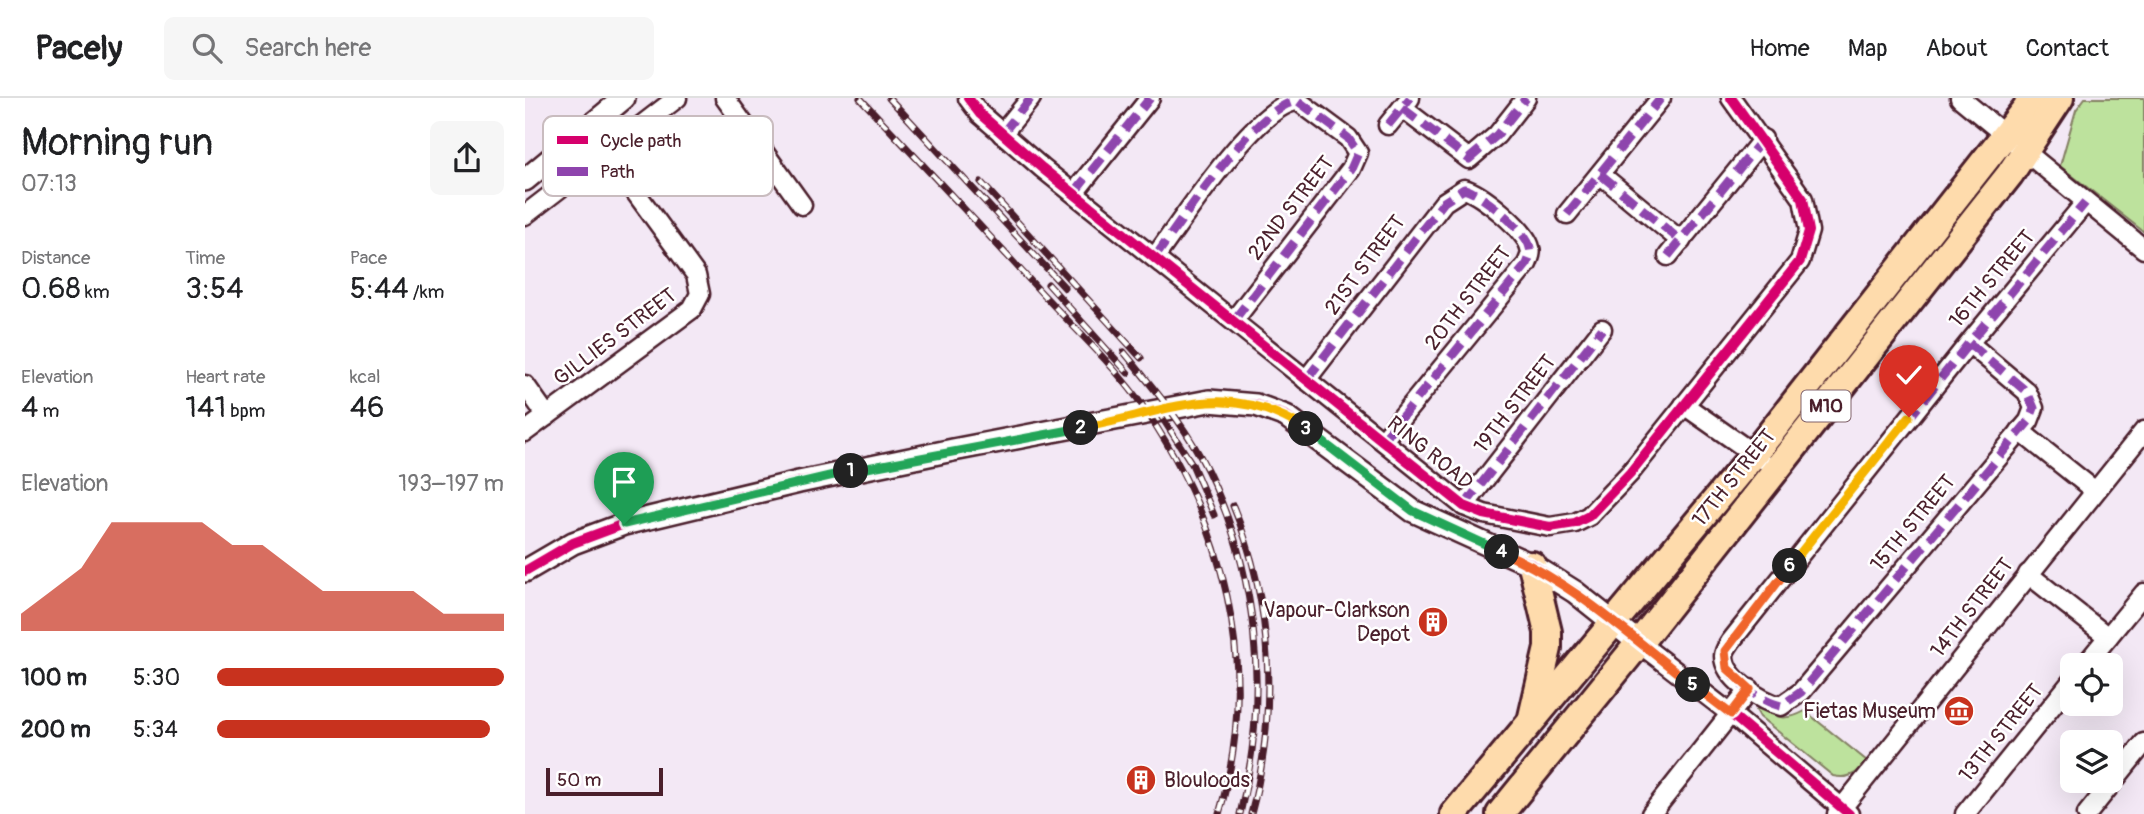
<!DOCTYPE html>
<meta charset="utf-8">
<style>
body{margin:0;font-family:Pangolin,sans-serif;background:#f6f6f6;color:#202124;height:100vh;display:flex;flex-direction:column;font-size:26px;white-space:nowrap}
*{box-sizing:border-box;margin:0}
p{font-size:23px;color:#757577}
.icon{flex:none;width:38px;height:38px;fill:none;stroke:currentColor;stroke-width:2;stroke-linecap:round;stroke-linejoin:round}
.map{position:relative;flex:1;overflow:hidden}
.panel{display:flex;flex-direction:column;background:#fff;width:525px}
.panel>*{flex:none}
.buttons{position:absolute;left:1535px;top:555px;display:grid;gap:14px}
.buttons a{display:grid;place-items:center;width:63px;height:63px;border-radius:10px;background:#fff;box-shadow:0 7px 28px #0002;font-size:35px}
.scale{position:absolute;left:21px;bottom:18px;width:117px;box-sizing:border-box;padding-left:7px;border:4px solid #4a1f2b;border-top:0;font-size:19px;line-height:24px;white-space:nowrap;color:#4a1f2b;-webkit-text-stroke:5px #fff;paint-order:stroke}
.pin{position:absolute;display:grid;place-items:center;width:60px;height:60px;color:#fff;margin:-72px -30px;border-radius:50% 50% 50% 0;rotate:-45deg;box-shadow:0 0 7px #0007}
.pin .icon{rotate:45deg}
.km{position:absolute;width:35px;height:35px;margin:-18px;border-radius:50%;background:#222;color:#fff;font-size:19px;line-height:35px;text-align:center}
.round{display:grid;place-items:center;flex:none;width:74px;height:74px;border-radius:10px;background:#f6f6f6}
.overview{display:flex;align-items:center;justify-content:space-between;height:119px;padding:0 21px}
h1{font-size:38px;font-weight:600;line-height:52px}
.stats{display:grid;grid-template-columns:repeat(3,1fr);gap:10px;height:119px;padding:7px 21px}
.stats div{display:grid;align-content:center}
.stats b{font-size:30px;font-weight:600}
.stats small{font-size:19px;font-weight:400}
.stats p{font-size:19px}
.chart{height:196px;padding:14px 21px}
.chart p{display:flex;justify-content:space-between}
.chart svg{width:100%;height:126px;margin-top:7px;fill:#c8321e;opacity:.7}
ul{padding:0 21px;list-style:none;font-size:23px}
li{display:grid;grid-template-columns:112px 84px 1fr;align-items:center;height:52px}
li i{height:18px;border-radius:9px;background:#c8321e}
header{display:flex;align-items:center;gap:42px;box-sizing:border-box;height:98px;padding:0 35px;background:#fff;border-bottom:2px solid #e0e0e0}
header strong{font-size:33px}
nav{display:flex;gap:38px;margin-inline-start:auto;font-size:24px}
.search{width:490px;height:63px;background:#f6f6f6;display:flex;align-items:center;gap:18px;box-sizing:border-box;padding:0 24px;border-radius:10px;color:#757577;font-size:26px}
main{display:flex;flex:1;min-height:0}
.map>svg:first-child{display:block}
</style>
<header>
<strong>Pacely</strong>
<div class="search"><svg class="icon" aria-label="search" viewBox="0 0 24 24"><circle cx="10" cy="10" r="6"/><path d="M15 15l6 6"/></svg>Search here</div>
<nav><a>Home</a><a>Map</a><a>About</a><a>Contact</a></nav>
</header>
<main>
<section class="panel">
<div class="overview"><div><h1>Morning run</h1><p>07:13</p></div><a class="round"><svg class="icon" aria-label="share" viewBox="0 0 24 24"><path d="M12 15V3M7 8l5-5 5 5M5 13v7h14v-7"/></svg></a></div>
<div class="stats">
<div><p>Distance</p><b>0.68<small> km</small></b></div>
<div><p>Time</p><b>3:54</b></div>
<div><p>Pace</p><b>5:44<small> /km</small></b></div>
</div>
<div class="stats">
<div><p>Elevation</p><b>4<small> m</small></b></div>
<div><p>Heart rate</p><b>141<small> bpm</small></b></div>
<div><p>kcal</p><b>46</b></div>
</div>
<div class="chart"><p><span>Elevation</span>193–197 m</p>
<svg viewBox="0 0 160 44" preserveAspectRatio="none"><path d="M0 44V38L10 30L20 22L30 6L40 6L50 6L60 6L70 14L80 14L90 22L100 30L110 30L120 30L130 30L140 38L150 38L160 38V44z"/></svg>
</div>
<ul>
<li><b>100 m</b>5:30<i style="width:100%"></i></li>
<li><b>200 m</b>5:34<i style="width:95%"></i></li>
</ul>
</section>
<div class="map">
<svg width="1619" height="716" viewBox="0 0 1619 716">
<rect width="100%" height="100%" fill="#f3e8f5"/>
<filter id="ink" filterUnits="userSpaceOnUse"><feTurbulence type="fractalNoise" baseFrequency=".0143" numOctaves="2"/><feDisplacementMap in="SourceGraphic" scale="14" xChannelSelector="R" yChannelSelector="G"/><feConvolveMatrix kernelMatrix="1 2 1 2 8 2 1 2 1" color-interpolation-filters="sRGB"/></filter>
<g filter="url(#ink)">
<g fill="#bde29d" stroke="#848064" stroke-width="2">
<path d="M1560 0H1619V134L1535 68 1551 12Z"/>
<path d="M1235 609C1251 621 1262 623 1280 613L1342 663C1333 675 1324 682 1308 678L1235 619 1231 612Z"/>
</g>
<g fill="none" stroke-linecap="round" stroke-linejoin="round">
<g stroke="#4a1f2b" stroke-width="23">
<g id="minor">
<path d="M200 0 277 107"/>
<path d="M443 0 455 16 517 70 939 408 959 416 1025 429 1050 425 1064 418 1105 375 1275 163 1284 133 1278 101 1206 0"/>
<path d="M1435 0 1619 151"/>
<path d="M877 10 944 61 972 37 1001 0"/>
<path d="M863 27 885 0"/>
<path d="M477 36 506 0"/>
<path d="M1075 76 1156 143"/>
<path d="M549 95 625 0"/>
<path d="M1042 116 1136 0"/>
<path d="M0 117 152 0"/>
<path d="M1143 158 1238 41"/>
<path d="M630 159C656 124 733 5 773 3L823 40 833 55 826 71 709 222"/>
<path d="M1444 245 1502 294 1509 310 1504 323 1276 594 1256 608C1237 604 1199 580 1199 558 1199 552 1203 548 1206 543L1444 245 1560 105"/>
<path d="M781 282 919 104 939 91C956 95 1002 133 1005 150 1007 155 1004 161 1002 166L858 342"/>
<path d="M0 287 22 318"/>
<path d="M1159 307 1236 361"/>
<path d="M1495 333 1570 393"/>
<path d="M0 334 167 211 175 196 171 177 81 54"/>
<path d="M939 408 1077 231"/>
<path d="M1503 476 1583 539"/>
<path d="M1114 545 1206 616 1324 716"/>
<path d="M1560 567 1619 495"/>
<path d="M1126 716 1225 591"/>
<path d="M1312 716 1619 333"/>
<path d="M1440 716 1547 583"/>
<path d="M1562 716 1619 645"/>
</g>
</g>
<g stroke="#4a1f2b" stroke-width="26">
<g id="tertiary">
<path d="M0 82 99 0"/>
<path d="M0 473 48 445 99 426 274 384 428 352 684 303 731 307 761 318 888 413 1007 467 1050 494 1114 545"/>
</g>
</g>
<g stroke="#4a1f2b" stroke-width="32">
<g id="primary">
<path d="M1007 467 1023 534V550L1007 619"/>
<path d="M929 716 1229 356 1509 0"/>
<path d="M975 716 1114 545 1485 76 1535 0"/>
</g>
</g>
<use href="#minor" stroke="#fff" stroke-width="18"/>
<use href="#tertiary" stroke="#fff" stroke-width="21"/>
<use href="#primary" stroke="#fedbac" stroke-width="26"/>
<g stroke="#4a1f2b" stroke-width="7">
<g id="rail">
<path d="M335 0C394 63 454 126 512 190 545 226 583 261 612 300 699 421 738 570 694 716"/>
<path d="M364 0 540 190"/>
<path d="M456 84 616 260"/>
<path d="M523 186 603 275"/>
<path d="M599 254C626 287 654 320 675 358 734 468 745 596 715 716"/>
<path d="M631 310 667 366 689 417"/>
<path d="M708 408C748 504 753 616 726 716"/>
</g>
</g>
<use href="#rail" stroke="#fff" stroke-width="4.5" stroke-dasharray="13" stroke-linecap="butt"/>
<g stroke="#8e44ad" stroke-width="9" stroke-dasharray="18 9" stroke-linecap="butt">
<path d="M877 10 944 61 972 37 1001 0"/>
<path d="M863 27 885 0"/>
<path d="M477 36 506 0"/>
<path d="M1075 76 1156 143"/>
<path d="M549 95 625 0"/>
<path d="M1042 116 1136 0"/>
<path d="M1143 158 1238 41"/>
<path d="M630 159C656 124 733 5 773 3L823 40 833 55 826 71 709 222"/>
<path d="M1444 245 1502 294 1509 310 1504 323 1276 594 1256 608C1237 604 1199 580 1199 558 1199 552 1203 548 1206 543L1444 245 1560 105"/>
<path d="M781 282 919 104 939 91C956 95 1002 133 1005 150 1007 155 1004 161 1002 166L858 342"/>
<path d="M939 408 1077 231"/>
</g>
<g stroke="#fff" stroke-width="15">
<g id="cycleway">
<path d="M443 0 455 16 517 70 939 408 959 416 1025 429 1050 425 1064 418 1105 375 1275 163 1284 133 1278 101 1206 0"/>
<path d="M0 473 48 445 99 426 274 384 577 326 646 309 684 303 731 307 761 318 786 335 888 413 1007 467 1050 494 1206 616 1324 716"/>
</g>
</g>
<use href="#cycleway" stroke="#d6006c" stroke-width="10"/>
</g>
</g>
<g fill="none" stroke-linecap="round" stroke-linejoin="round" filter="url(#ink)">
<g stroke="#fff" stroke-width="14">
<path id="split-1" d="M99 426 326 373"/>
</g>
<g stroke="#fff" stroke-width="14">
<path id="split-2" d="M326 373 556 330"/>
</g>
<g stroke="#fff" stroke-width="14">
<path id="split-3" d="M556 330C641 315 699 279 781 331"/>
</g>
<g stroke="#fff" stroke-width="14">
<path id="split-4" d="M781 331 888 413 977 454"/>
</g>
<g stroke="#fff" stroke-width="14">
<path id="split-5" d="M977 454C1049 485 1107 540 1168 587"/>
</g>
<g stroke="#fff" stroke-width="14">
<path id="split-6" d="M1168 587 1206 616 1225 591 1202 570 1200 553 1265 468"/>
</g>
<g stroke="#fff" stroke-width="14">
<path id="split-7" d="M1265 468 1384 319"/>
</g>
<use href="#split-1" stroke="#22a559" stroke-width="9"/>
<use href="#split-2" stroke="#22a559" stroke-width="9"/>
<use href="#split-3" stroke="#f5b400" stroke-width="9"/>
<use href="#split-4" stroke="#22a559" stroke-width="9"/>
<use href="#split-5" stroke="#f0652b" stroke-width="9"/>
<use href="#split-6" stroke="#f0652b" stroke-width="9"/>
<use href="#split-7" stroke="#f5b400" stroke-width="9"/>
</g>
<defs>
<g id="building-disc" transform="scale(1.575)"><circle r="9.5" fill="#c8321e" stroke="#fff"/><path d="M-4-6H4V6H1V3H-1V6H-4ZM-2.5-4.3h1.7v1.8h-1.7ZM.8-4.3h1.7v1.8H.8ZM-2.5-1h1.7V.8h-1.7ZM.8-1h1.7V.8H.8Z" fill="#fff"/></g>
<g id="museum-disc" transform="scale(1.575)"><circle r="9.5" fill="#c8321e" stroke="#fff"/><path d="M0-6L6-3V-2H-6V-3ZM-5-1h2V3h-2ZM-1-1h2V3h-2ZM3-1h2V3H3ZM-6 4H6V6H-6Z" fill="#fff"/></g>
</defs>
<g fill-rule="evenodd">
<use href="#building-disc" x="908" y="524"/>
<use href="#museum-disc" x="1434" y="613"/>
<use href="#building-disc" x="616" y="682"/>
</g>
<g text-anchor="middle" dominant-baseline="central" stroke-width="5" stroke-linejoin="round" paint-order="stroke">
<rect fill="#fff" stroke="#80626b" stroke-width="2" x="1276.5" y="292.5" width="49" height="31" rx="5"/>
<g font-size="19" font-weight="bold" fill="#4a1f2b">
<text x="1301" y="308">M10</text>
</g>
<g font-size="21" fill="#4a1f2b" stroke="#fff">
<text transform="translate(766 110) rotate(-52)">22ND STREET</text>
<text transform="translate(840 167) rotate(-53)">21ST STREET</text>
<text transform="translate(1467 181) rotate(-50)">16TH STREET</text>
<text transform="translate(943 200) rotate(-52)">20TH STREET</text>
<text transform="translate(90 239) rotate(-37)">GILLIES STREET</text>
<text transform="translate(990 306) rotate(-52)">19TH STREET</text>
<text transform="translate(905 355) rotate(39)">RING ROAD</text>
<text transform="translate(1209 380) rotate(-51)">17TH STREET</text>
<text transform="translate(1388 425) rotate(-50)">15TH STREET</text>
<text transform="translate(1447 510) rotate(-52)">14TH STREET</text>
<text transform="translate(1476 635) rotate(-51)">13TH STREET</text>
</g>
<g font-size="21" fill="#4a1f2b" stroke="#fff" text-anchor="end">
<text x="885" y="512">Vapour-Clarkson<tspan x="885" dy="24">Depot</tspan></text>
<text x="1411" y="613">Fietas Museum</text>
<text x="639" y="682" text-anchor="start">Blouloods</text>
</g>
</g>
<rect x="18" y="18" width="230" height="80" rx="10" fill="#fff" stroke="#c9bcbf" stroke-width="2"/>
<rect x="32" y="38" width="31" height="8" fill="#d6006c"/>
<rect x="32" y="69" width="31" height="9" fill="#8e44ad"/>
<g font-size="19" fill="#4a1f2b">
<text x="75" y="49">Cycle path</text>
<text x="75" y="80">Path</text>
</g>
</svg>
<div class="buttons">
<a><svg class="icon" aria-label="locate" viewBox="0 0 24 24"><circle cx="12" cy="12" r="6"/><path d="M12 2v4M12 18v4M2 12h4M18 12h4"/></svg></a>
<a><svg class="icon" aria-label="layers" viewBox="0 0 24 24"><path d="M12 4l9 5-9 5-9-5zM3 14l9 5 9-5"/></svg></a>
</div>
<div class="scale">50 m</div>
<div class="pin" style="left:99px;top:426px;background:#1e9e55"><svg class="icon" aria-label="arrive" viewBox="0 0 24 24"><path d="M6 21V4h12l-3 4 3 4H6"/></svg></div>
<div class="pin" style="left:1384px;top:319px;background:#d93025"><svg class="icon" aria-label="check" viewBox="0 0 24 24"><path d="M5 12l5 5 9-10"/></svg></div>
<b class="km" style="left:326px;top:373px">1</b>
<b class="km" style="left:556px;top:330px">2</b>
<b class="km" style="left:781px;top:331px">3</b>
<b class="km" style="left:977px;top:454px">4</b>
<b class="km" style="left:1168px;top:587px">5</b>
<b class="km" style="left:1265px;top:468px">6</b>
</div>
</main>
